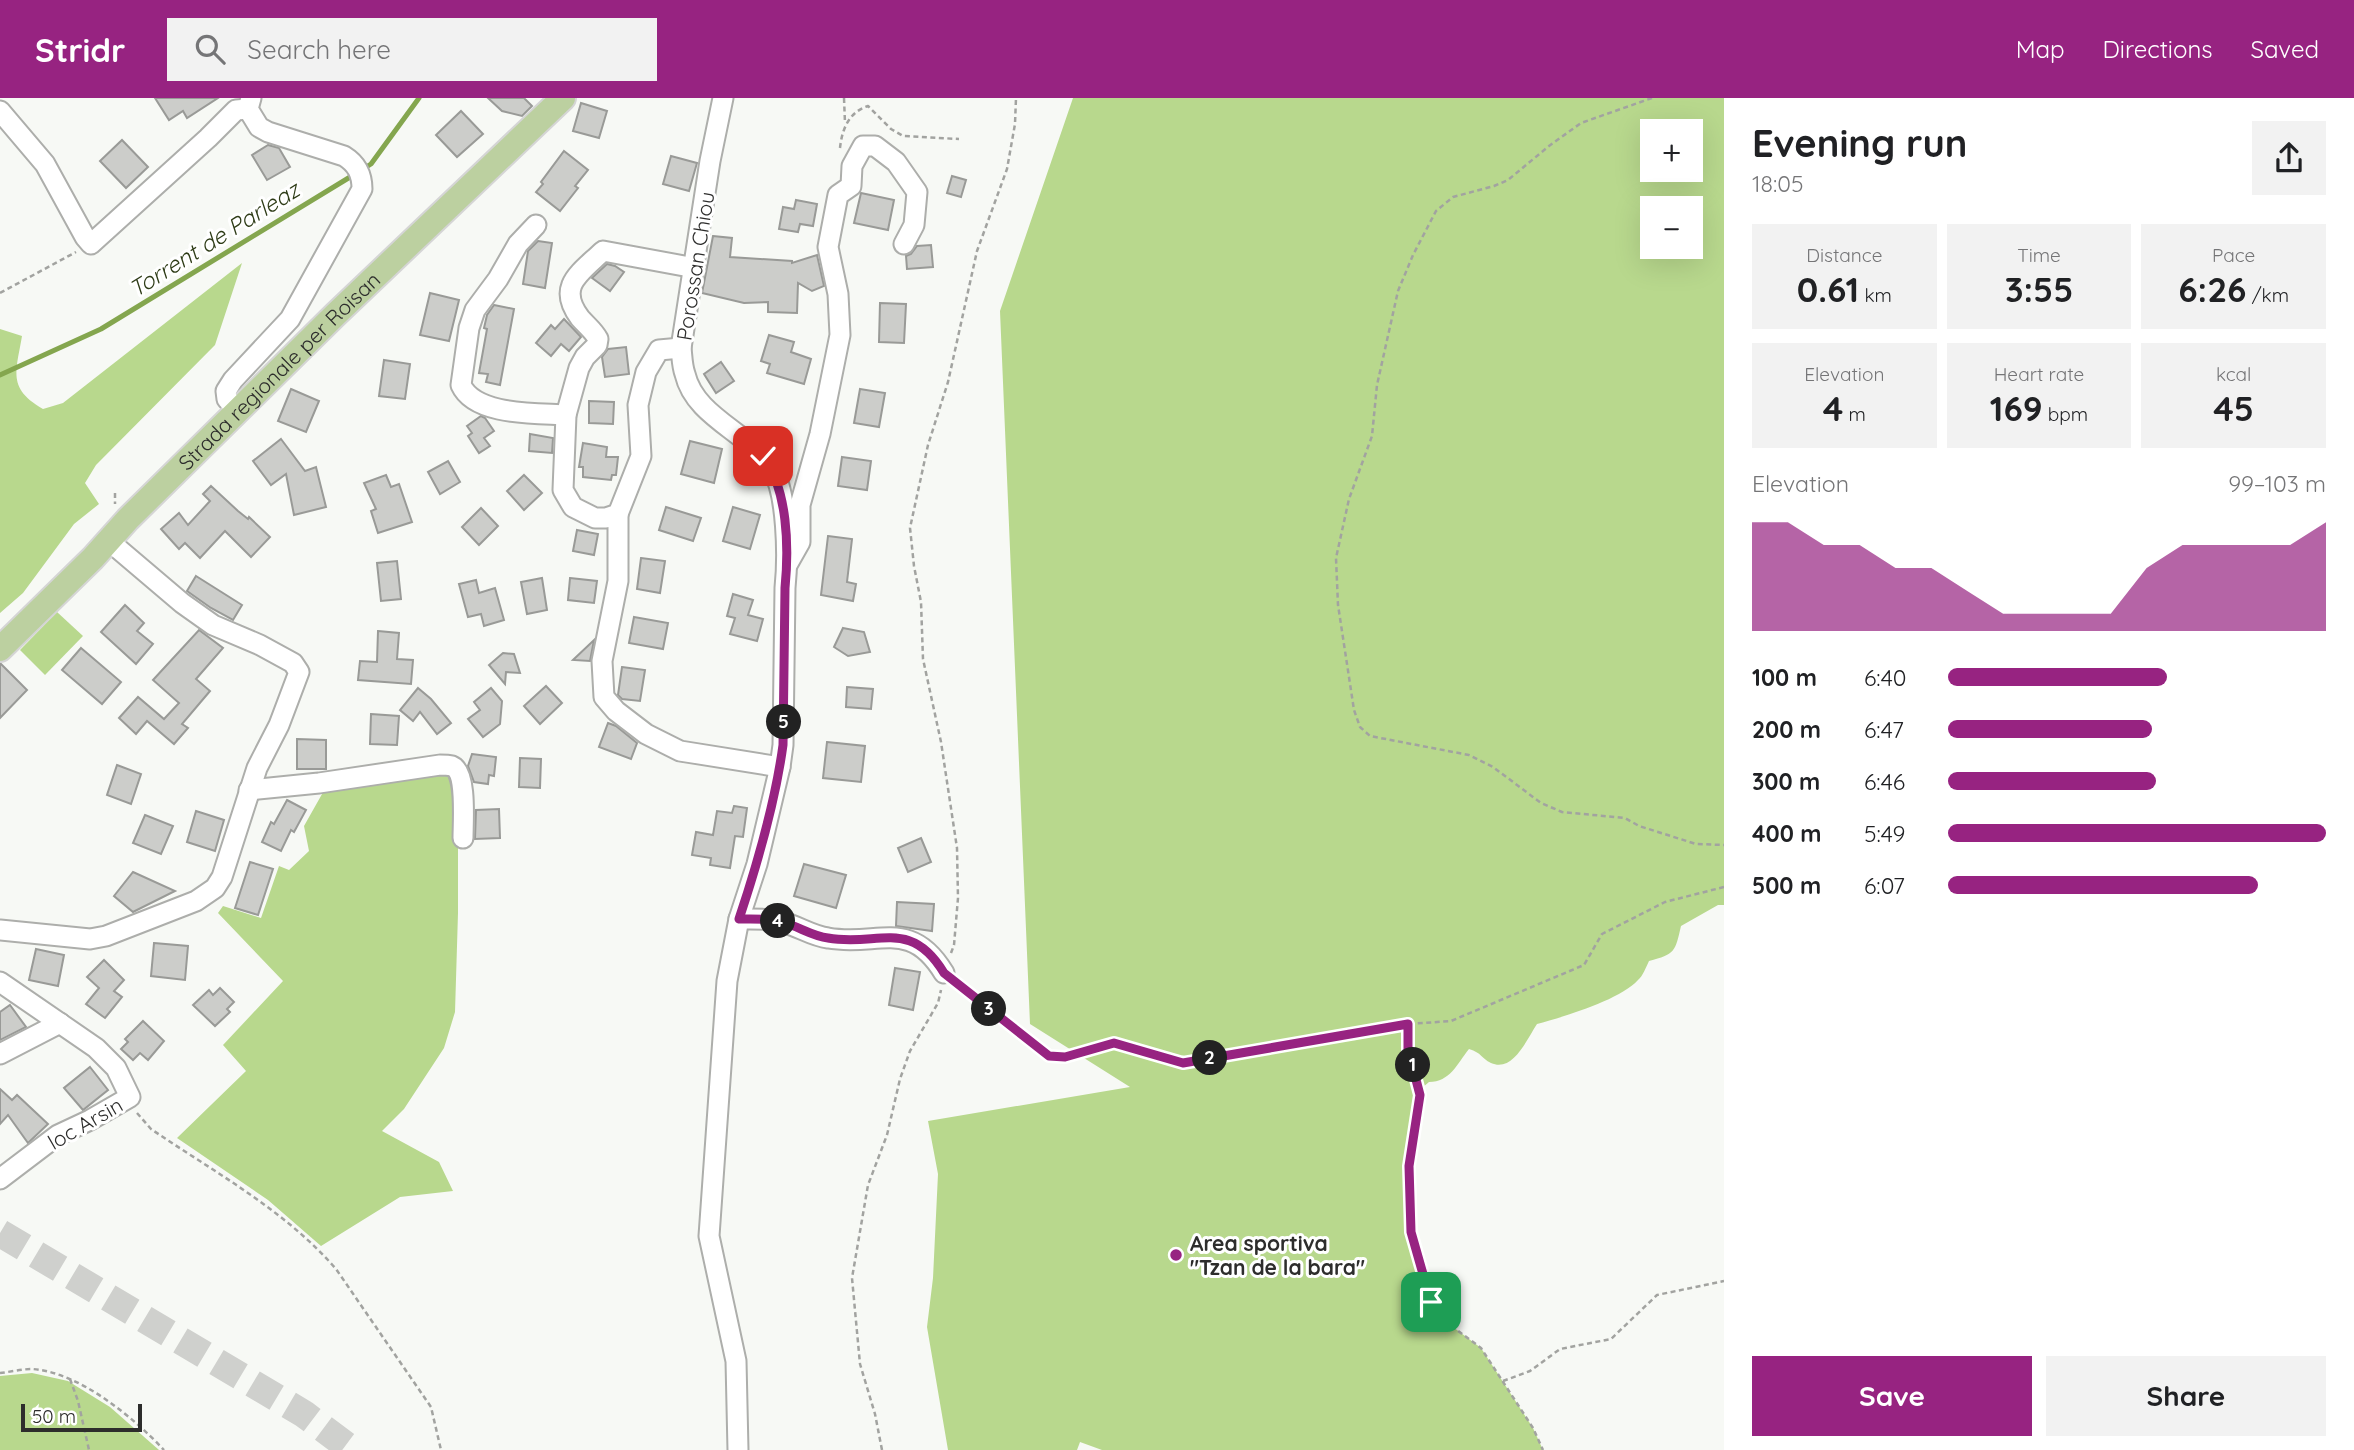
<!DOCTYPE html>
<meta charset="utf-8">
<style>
body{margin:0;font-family:Quicksand,sans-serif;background:#f2f2f2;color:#202124;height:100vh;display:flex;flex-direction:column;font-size:26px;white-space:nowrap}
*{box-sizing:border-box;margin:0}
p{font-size:23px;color:#757577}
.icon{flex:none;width:38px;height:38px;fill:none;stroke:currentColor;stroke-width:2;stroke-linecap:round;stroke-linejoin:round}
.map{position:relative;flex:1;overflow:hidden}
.sheet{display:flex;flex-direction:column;background:#fff;width:630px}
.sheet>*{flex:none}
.fabs{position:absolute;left:1640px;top:21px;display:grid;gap:14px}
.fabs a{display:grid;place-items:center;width:63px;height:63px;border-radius:0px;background:#fff;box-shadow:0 7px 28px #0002;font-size:35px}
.scale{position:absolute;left:21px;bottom:18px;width:121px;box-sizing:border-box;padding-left:7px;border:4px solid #2d2d2c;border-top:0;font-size:19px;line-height:24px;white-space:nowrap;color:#2d2d2c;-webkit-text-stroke:5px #fff;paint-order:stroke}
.pin{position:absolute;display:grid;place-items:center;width:60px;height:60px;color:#fff;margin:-30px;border-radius:14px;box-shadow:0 4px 10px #0006}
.km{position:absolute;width:35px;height:35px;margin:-18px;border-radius:50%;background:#222;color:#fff;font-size:19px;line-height:35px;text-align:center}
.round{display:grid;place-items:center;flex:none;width:74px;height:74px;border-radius:0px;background:#f2f2f2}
.summary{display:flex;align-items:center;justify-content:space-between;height:119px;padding:0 28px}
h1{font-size:38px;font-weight:700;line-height:52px}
.metrics{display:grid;grid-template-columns:repeat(3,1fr);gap:10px;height:119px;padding:7px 28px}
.metrics div{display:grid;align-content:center;border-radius:0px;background:#f2f2f2;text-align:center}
.metrics b{font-size:35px;font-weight:700}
.metrics small{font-size:19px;font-weight:400}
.metrics p{font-size:19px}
.chart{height:196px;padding:14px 28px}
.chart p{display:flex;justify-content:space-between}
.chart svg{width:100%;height:126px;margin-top:7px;fill:#972381;opacity:.7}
.cta{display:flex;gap:14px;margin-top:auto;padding:14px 28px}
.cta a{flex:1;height:80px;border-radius:0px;background:#972381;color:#fff;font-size:28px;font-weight:700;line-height:80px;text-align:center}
.cta a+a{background:#f2f2f2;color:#202124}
ul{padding:0 28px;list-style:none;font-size:23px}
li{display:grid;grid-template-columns:112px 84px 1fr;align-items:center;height:52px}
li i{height:18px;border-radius:9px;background:#972381}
header{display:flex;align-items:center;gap:42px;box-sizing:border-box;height:98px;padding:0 35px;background:#972381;color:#fff}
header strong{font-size:33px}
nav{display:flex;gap:38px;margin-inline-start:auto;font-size:24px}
.search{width:490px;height:63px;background:#f2f2f2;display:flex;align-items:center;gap:18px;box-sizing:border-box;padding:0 24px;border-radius:0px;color:#757577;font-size:26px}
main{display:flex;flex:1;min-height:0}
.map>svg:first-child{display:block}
</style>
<header>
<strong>Stridr</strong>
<div class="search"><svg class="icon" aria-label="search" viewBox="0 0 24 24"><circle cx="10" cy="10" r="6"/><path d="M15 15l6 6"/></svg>Search here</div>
<nav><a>Map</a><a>Directions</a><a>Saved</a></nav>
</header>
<main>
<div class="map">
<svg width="1724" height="1352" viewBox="0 0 1724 1352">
<rect width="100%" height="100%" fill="#f7f9f5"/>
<g fill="#b8d88d" fill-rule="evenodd">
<path d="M1073 0H1724V807H1718L1681 828C1675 854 1675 856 1649 863 1646 869 1643 878 1638 882 1620 902 1563 919 1537 926 1527 941 1513 975 1491 965 1481 960 1482 955 1469 951 1457 966 1450 984 1429 984L1416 995 1409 1068 1411 1134 1431 1204 1453 1229 1481 1250 1533 1330 1543 1352H1102L1080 1344 1077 1352H948L927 1229 933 1180 938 1076 928 1023 1130 989 1030 926 1000 213ZM1652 33H1690V72H1652ZM1652 110H1690V149H1652Z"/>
<path d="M242 165 215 247 96 367 85 385 99 406 74 426 23 495 0 515V231L22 238C16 274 7 290 43 311L63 305Z"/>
<path d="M57 514 83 538 45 577 20 552Z"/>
<path d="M442 673 458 684V815L455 914 444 950 404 1011 382 1033 439 1064 453 1093 400 1099 321 1148 268 1102 177 1040 246 973 223 947 283 883 218 815 223 808 261 820 279 768 289 772 309 753 304 728 326 689Z"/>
<path d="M32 1275 68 1283 110 1309 159 1352H0V1278Z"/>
</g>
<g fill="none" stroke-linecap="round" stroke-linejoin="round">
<g stroke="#84a64e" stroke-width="5">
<path d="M363 71 371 66 419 0"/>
<path d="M0 277 101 231 355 76"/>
</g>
</g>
<g fill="#cccdca" stroke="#999a97" stroke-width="2">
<path d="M155 0H218L187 20 183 13 169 22Z"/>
<path d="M488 0H524L532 8 522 18 502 13Z"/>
<path d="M581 5 607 13 599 40 573 33Z"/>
<path d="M461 13 483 36 457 59 436 37Z"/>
<path d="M122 42 148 69 126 90 100 63Z"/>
<path d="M268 47 279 50 290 69 267 82 252 57Z"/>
<path d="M564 53 588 72 575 88 578 90 560 113 536 94 543 86 541 84Z"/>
<path d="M671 58 697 65 689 93 663 86Z"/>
<path d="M952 78 966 82 961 99 947 95Z"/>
<path d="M861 95 894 102 888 132 854 125Z"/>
<path d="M796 102 817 106 813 128 800 126 798 134 779 131 783 109 794 111Z"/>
<path d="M713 138 732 140 730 159 792 163V165L817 157 824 188 812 193 798 185 797 215 768 214V204L744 205 702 195Z"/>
<path d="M538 143 552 145 545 190 523 186 528 153Z"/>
<path d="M931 147 933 169 907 171 906 158 911 156 917 148Z"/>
<path d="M607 166 615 168 624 174 610 193 592 180Z"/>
<path d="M430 195 459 202 449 243 420 237Z"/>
<path d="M880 205 906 206 904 245 879 244Z"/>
<path d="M494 207 514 211 500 287 486 284 488 276 479 275 487 231 484 230 487 217Z"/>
<path d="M564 221 581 239 569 253 561 246 551 258 536 245 551 227 555 231Z"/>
<path d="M769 237 794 244 791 254 811 261 804 286 767 275 770 266 761 263Z"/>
<path d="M626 249 629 276 605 279 602 259 608 251Z"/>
<path d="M384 262 410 266 405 301 379 298Z"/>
<path d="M721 264 734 283 716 295 704 276Z"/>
<path d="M291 291 319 303 306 334 278 323Z"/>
<path d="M860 291 885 295 879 329 854 325Z"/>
<path d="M589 303 614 304 613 326 589 325Z"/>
<path d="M481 318 485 320 494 333 484 340 490 348 479 355 468 338 472 335 467 328Z"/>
<path d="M530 336 553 340 552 355 529 353Z"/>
<path d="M281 341 305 373 316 369 326 409 294 417 286 376 271 387 253 363Z"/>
<path d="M690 343 722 351 714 385 681 376Z"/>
<path d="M583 345 607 349 606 359H618L616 377H612L611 382 583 379V369H579Z"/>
<path d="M842 359 871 363 867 392 838 388Z"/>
<path d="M448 363 460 384 440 396 428 374Z"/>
<path d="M386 377 391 389 399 386 412 424 378 435 371 413 376 411 364 385Z"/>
<path d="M524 377 542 395 524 412 507 393Z"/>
<path d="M211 388 238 413 248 421 249 419 270 439 251 459 225 433 200 460 185 445 179 451 161 431 179 415 188 427 210 403 203 396Z"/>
<path d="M666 409 701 420 693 443 659 432Z"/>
<path d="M733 409 760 417 750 451 723 443Z"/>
<path d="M481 410 498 428 479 447 462 429Z"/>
<path d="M577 432 598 436 594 457 573 453Z"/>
<path d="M828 438 852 441 847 484 856 486 853 503 821 497Z"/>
<path d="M641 460 665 463 660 495 637 491Z"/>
<path d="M397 463 401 501 381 503 377 465Z"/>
<path d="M196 478 242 507 233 522 211 510 187 493Z"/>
<path d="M542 480 547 512 527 516 521 484Z"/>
<path d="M570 480 597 483 594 505 568 502Z"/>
<path d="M476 482 479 495 495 490 504 522 484 528 481 516 468 519 459 486Z"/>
<path d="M733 496 753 502 748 517 763 521 757 543 730 536 735 520 727 518Z"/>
<path d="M125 507 144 525 137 533 153 546 136 566 101 534Z"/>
<path d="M634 519 668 525 663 551 629 545Z"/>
<path d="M843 530 864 534 870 554 848 558 834 549Z"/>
<path d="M199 532 223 550 196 581 210 593 182 626 188 630 174 646 147 623 136 636 119 620 138 599 164 621 179 605 153 582Z"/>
<path d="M378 533 399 535 397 561 413 562 411 586 358 582 360 563 377 564Z"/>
<path d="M594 542 590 563 573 562Z"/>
<path d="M81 550 121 584 102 606 62 572Z"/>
<path d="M503 555 514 556 520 575 506 574 505 586 489 567Z"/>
<path d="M0 565 27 592 0 620Z"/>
<path d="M622 569 645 572 640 603 622 601 618 597Z"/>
<path d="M546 588 562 605 540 626 524 608Z"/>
<path d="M847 589 873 591 871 611 846 609Z"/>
<path d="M418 590 431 601 451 625 437 636 420 614 413 623 400 612Z"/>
<path d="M491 590 502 603 500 626 483 639 468 621 480 612 474 604Z"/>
<path d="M371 616 399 618 397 647 370 646Z"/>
<path d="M608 625 616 628 637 645 631 661 599 649Z"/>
<path d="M297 641 326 642V671H297Z"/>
<path d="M827 644 865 648 861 684 823 680Z"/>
<path d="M472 656 496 659 494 678 489 677 488 686 474 684 468 668Z"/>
<path d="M520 660 541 661 540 690 519 689Z"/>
<path d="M117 667 141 676 131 706 107 697Z"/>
<path d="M287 702 306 712 294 734 291 732 281 753 262 744 271 724 274 726Z"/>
<path d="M734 708 747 710 743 739 735 738 730 770 710 767 711 760 692 757 696 734 713 737 717 713 732 715Z"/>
<path d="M499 711 500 740 475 741 476 712Z"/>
<path d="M196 713 224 722 215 753 187 744Z"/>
<path d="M145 717 173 728 161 756 133 745Z"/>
<path d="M921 740 931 764 908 774 898 750Z"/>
<path d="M250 764 273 771 258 817 235 810Z"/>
<path d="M804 766 846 777 836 810 794 798Z"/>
<path d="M133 774 175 793 133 814 114 798Z"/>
<path d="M897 804 934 806 932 833 896 828Z"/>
<path d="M154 845 188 848 185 882 151 878Z"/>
<path d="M36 851 64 857 58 888 29 882Z"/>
<path d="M104 862 124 882 114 893 122 899 105 920 86 906 99 890 87 879Z"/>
<path d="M895 870 920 874 913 912 889 907Z"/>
<path d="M220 890 234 904 227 911 230 914 215 928 193 907 209 892 213 897Z"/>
<path d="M10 907 26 929 0 942V914Z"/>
<path d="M143 923 164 943 148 962 140 955 133 962 121 951 128 944 125 941Z"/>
<path d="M90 969 108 992 83 1012 64 990Z"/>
<path d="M0 991 12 1002 17 997 48 1026 28 1045 8 1017 0 1026Z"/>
</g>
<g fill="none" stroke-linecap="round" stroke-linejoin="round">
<path stroke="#cfd0cd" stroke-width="28" stroke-dasharray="28 14" stroke-linecap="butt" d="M0 1135 304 1316 352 1352"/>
<g stroke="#adaeab" stroke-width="23">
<g id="minor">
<path d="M723 0 710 63 681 250C682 258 682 268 685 276 695 319 748 334 771 369 788 394 788 461 785 490L783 647 780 669 757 766 739 821 727 883 709 1138 736 1263 738 1352"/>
<path d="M0 13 45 66 85 139 91 146 208 40 236 12 248 11"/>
<path d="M536 127 518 146 498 181 475 212 469 230 461 287C475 318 537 315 566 317"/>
<path d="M681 250 659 252 646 274 638 307 641 358 618 416 606 420H595L573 409 563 392 566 317 579 270 585 259 597 247 598 241C594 233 586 227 580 220 556 188 580 175 603 153L695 170"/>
<path d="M238 313 227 301 226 293 233 282 290 221 362 91C362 76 357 66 344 58L268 34 259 29 248 11 251 0"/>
<path d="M618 416V483L602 563 604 599 616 613 646 636 680 653 780 669"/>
<path d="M787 467 800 444V407L820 336 840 237 838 196 828 149 838 97 851 88 852 68 863 48H875L896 64 917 94 914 127 904 146"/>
<path d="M249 692 319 685 440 667C444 667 448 667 452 668 467 674 463 725 463 740"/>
<path d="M739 821C754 821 768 820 782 824 798 828 812 838 828 840 878 849 910 819 944 875"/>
<path d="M0 832 90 841 106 838 196 803 215 790 222 779 257 670 279 627 299 574 293 565 260 547 213 527 182 505 109 443"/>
<path d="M0 884 96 950 116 970 130 999 90 1022 58 1037 0 1081"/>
<path d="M0 956 60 925"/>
</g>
</g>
<g stroke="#d5d5d5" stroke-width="28">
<g id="major">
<path id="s1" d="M0 551 93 460 128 421 335 217 563 0"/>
</g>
</g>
<g stroke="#a2a3a0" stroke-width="2.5" stroke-dasharray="5 3.5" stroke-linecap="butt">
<path d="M844 0 845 25"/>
<path d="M1652 0 1581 25 1549 48 1508 82 1494 88 1453 99 1436 113 1413 157 1398 193 1377 287 1372 338 1349 401 1336 460 1338 507 1354 612 1360 629 1370 638 1469 657 1493 669 1541 705 1562 714 1625 720 1639 728 1696 746 1724 747"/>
<path d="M840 50C842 31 849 14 868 8L891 31 903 38 959 41"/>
<path d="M0 195 76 154"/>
<path d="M115 395V406"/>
<path d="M951 855 954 847 958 800 957 750 941 644 923 561 921 504 914 468 910 430 928 347 948 284 977 153 1007 71 1015 26 1016 0"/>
<path d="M958 886 1049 958 1065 959 1114 945 1183 965 1408 926 1451 923 1584 867 1602 836 1665 804 1724 789"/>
<path d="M1408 926V951L1420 997 1409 1068 1411 1134 1431 1204 1453 1229 1481 1250 1533 1330 1543 1352"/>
<path d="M137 1015 151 1031C214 1074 285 1112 336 1171L431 1309 441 1352"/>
<path d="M0 1275C10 1274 22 1271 32 1271 79 1274 133 1319 164 1352"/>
<path d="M70 1281 78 1303 89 1352"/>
<path d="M1503 1283 1530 1273 1560 1251 1611 1241 1657 1197 1724 1183"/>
<path d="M882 1352 875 1316 860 1266 852 1180 868 1087 887 1037 900 981 910 953 938 905 941 892"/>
</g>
<use href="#minor" stroke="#fff" stroke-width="19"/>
<use href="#major" stroke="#bcd0a0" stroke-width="24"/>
</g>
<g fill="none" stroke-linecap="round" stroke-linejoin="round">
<g stroke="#fff" stroke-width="14">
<path id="route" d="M763 358C788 392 789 449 785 490L783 647C775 706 758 764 739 821 754 821 768 820 782 824 798 828 812 838 828 840 878 849 910 819 944 875L1049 958 1065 959 1114 945 1183 965 1408 926V951L1420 997 1409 1068 1411 1134 1431 1204"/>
</g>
<use href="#route" stroke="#972381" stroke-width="9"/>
</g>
<circle fill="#972381" stroke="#fff" stroke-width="2.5" cx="1176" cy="1157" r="7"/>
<g text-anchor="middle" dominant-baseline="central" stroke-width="6" stroke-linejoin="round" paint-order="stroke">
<g font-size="21" fill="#2d2d2c" stroke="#fff">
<text transform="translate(695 168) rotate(-81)">Porossan Chiou</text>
<text stroke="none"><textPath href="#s1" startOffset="394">Strada regionale per Roisan</textPath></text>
<text transform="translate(85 1025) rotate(-30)">loc Arsin</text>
</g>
<g font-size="21" font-weight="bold" fill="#2d2d2c" stroke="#fff" text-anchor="start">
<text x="1190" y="1145">Area sportiva<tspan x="1190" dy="24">"Tzan de la bara"</tspan></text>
</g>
<g font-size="23" font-style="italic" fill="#2e3c17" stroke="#fff">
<text transform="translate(214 141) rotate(-32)">Torrent de Parleaz</text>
</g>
</g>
</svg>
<div class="fabs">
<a>+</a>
<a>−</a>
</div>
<div class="scale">50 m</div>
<div class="pin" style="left:1431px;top:1204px;background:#1e9e55"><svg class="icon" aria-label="arrive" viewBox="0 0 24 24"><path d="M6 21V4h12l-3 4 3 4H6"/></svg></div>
<div class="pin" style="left:763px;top:358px;background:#d93025"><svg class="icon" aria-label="check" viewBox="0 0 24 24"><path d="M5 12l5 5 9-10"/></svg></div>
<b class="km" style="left:1413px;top:967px">1</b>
<b class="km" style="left:1210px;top:960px">2</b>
<b class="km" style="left:989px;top:911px">3</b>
<b class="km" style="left:778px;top:823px">4</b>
<b class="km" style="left:784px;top:624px">5</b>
</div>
<section class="sheet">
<div class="summary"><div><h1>Evening run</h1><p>18:05</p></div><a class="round"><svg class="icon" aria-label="share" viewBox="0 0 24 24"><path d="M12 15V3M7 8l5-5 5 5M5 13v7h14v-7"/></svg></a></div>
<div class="metrics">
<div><p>Distance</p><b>0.61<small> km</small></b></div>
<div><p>Time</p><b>3:55</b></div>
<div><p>Pace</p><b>6:26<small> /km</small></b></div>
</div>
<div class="metrics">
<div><p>Elevation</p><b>4<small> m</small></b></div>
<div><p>Heart rate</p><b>169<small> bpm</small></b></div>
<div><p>kcal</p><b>45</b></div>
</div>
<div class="chart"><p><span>Elevation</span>99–103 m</p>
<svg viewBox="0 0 160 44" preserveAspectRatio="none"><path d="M0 44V6L10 6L20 14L30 14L40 22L50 22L60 30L70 38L80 38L90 38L100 38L110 22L120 14L130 14L140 14L150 14L160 6V44z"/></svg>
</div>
<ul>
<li><b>100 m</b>6:40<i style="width:58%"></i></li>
<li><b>200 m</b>6:47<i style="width:54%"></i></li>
<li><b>300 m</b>6:46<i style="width:55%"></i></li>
<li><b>400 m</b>5:49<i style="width:100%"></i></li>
<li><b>500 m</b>6:07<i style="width:82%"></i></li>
</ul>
<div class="cta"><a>Save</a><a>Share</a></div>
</section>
</main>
